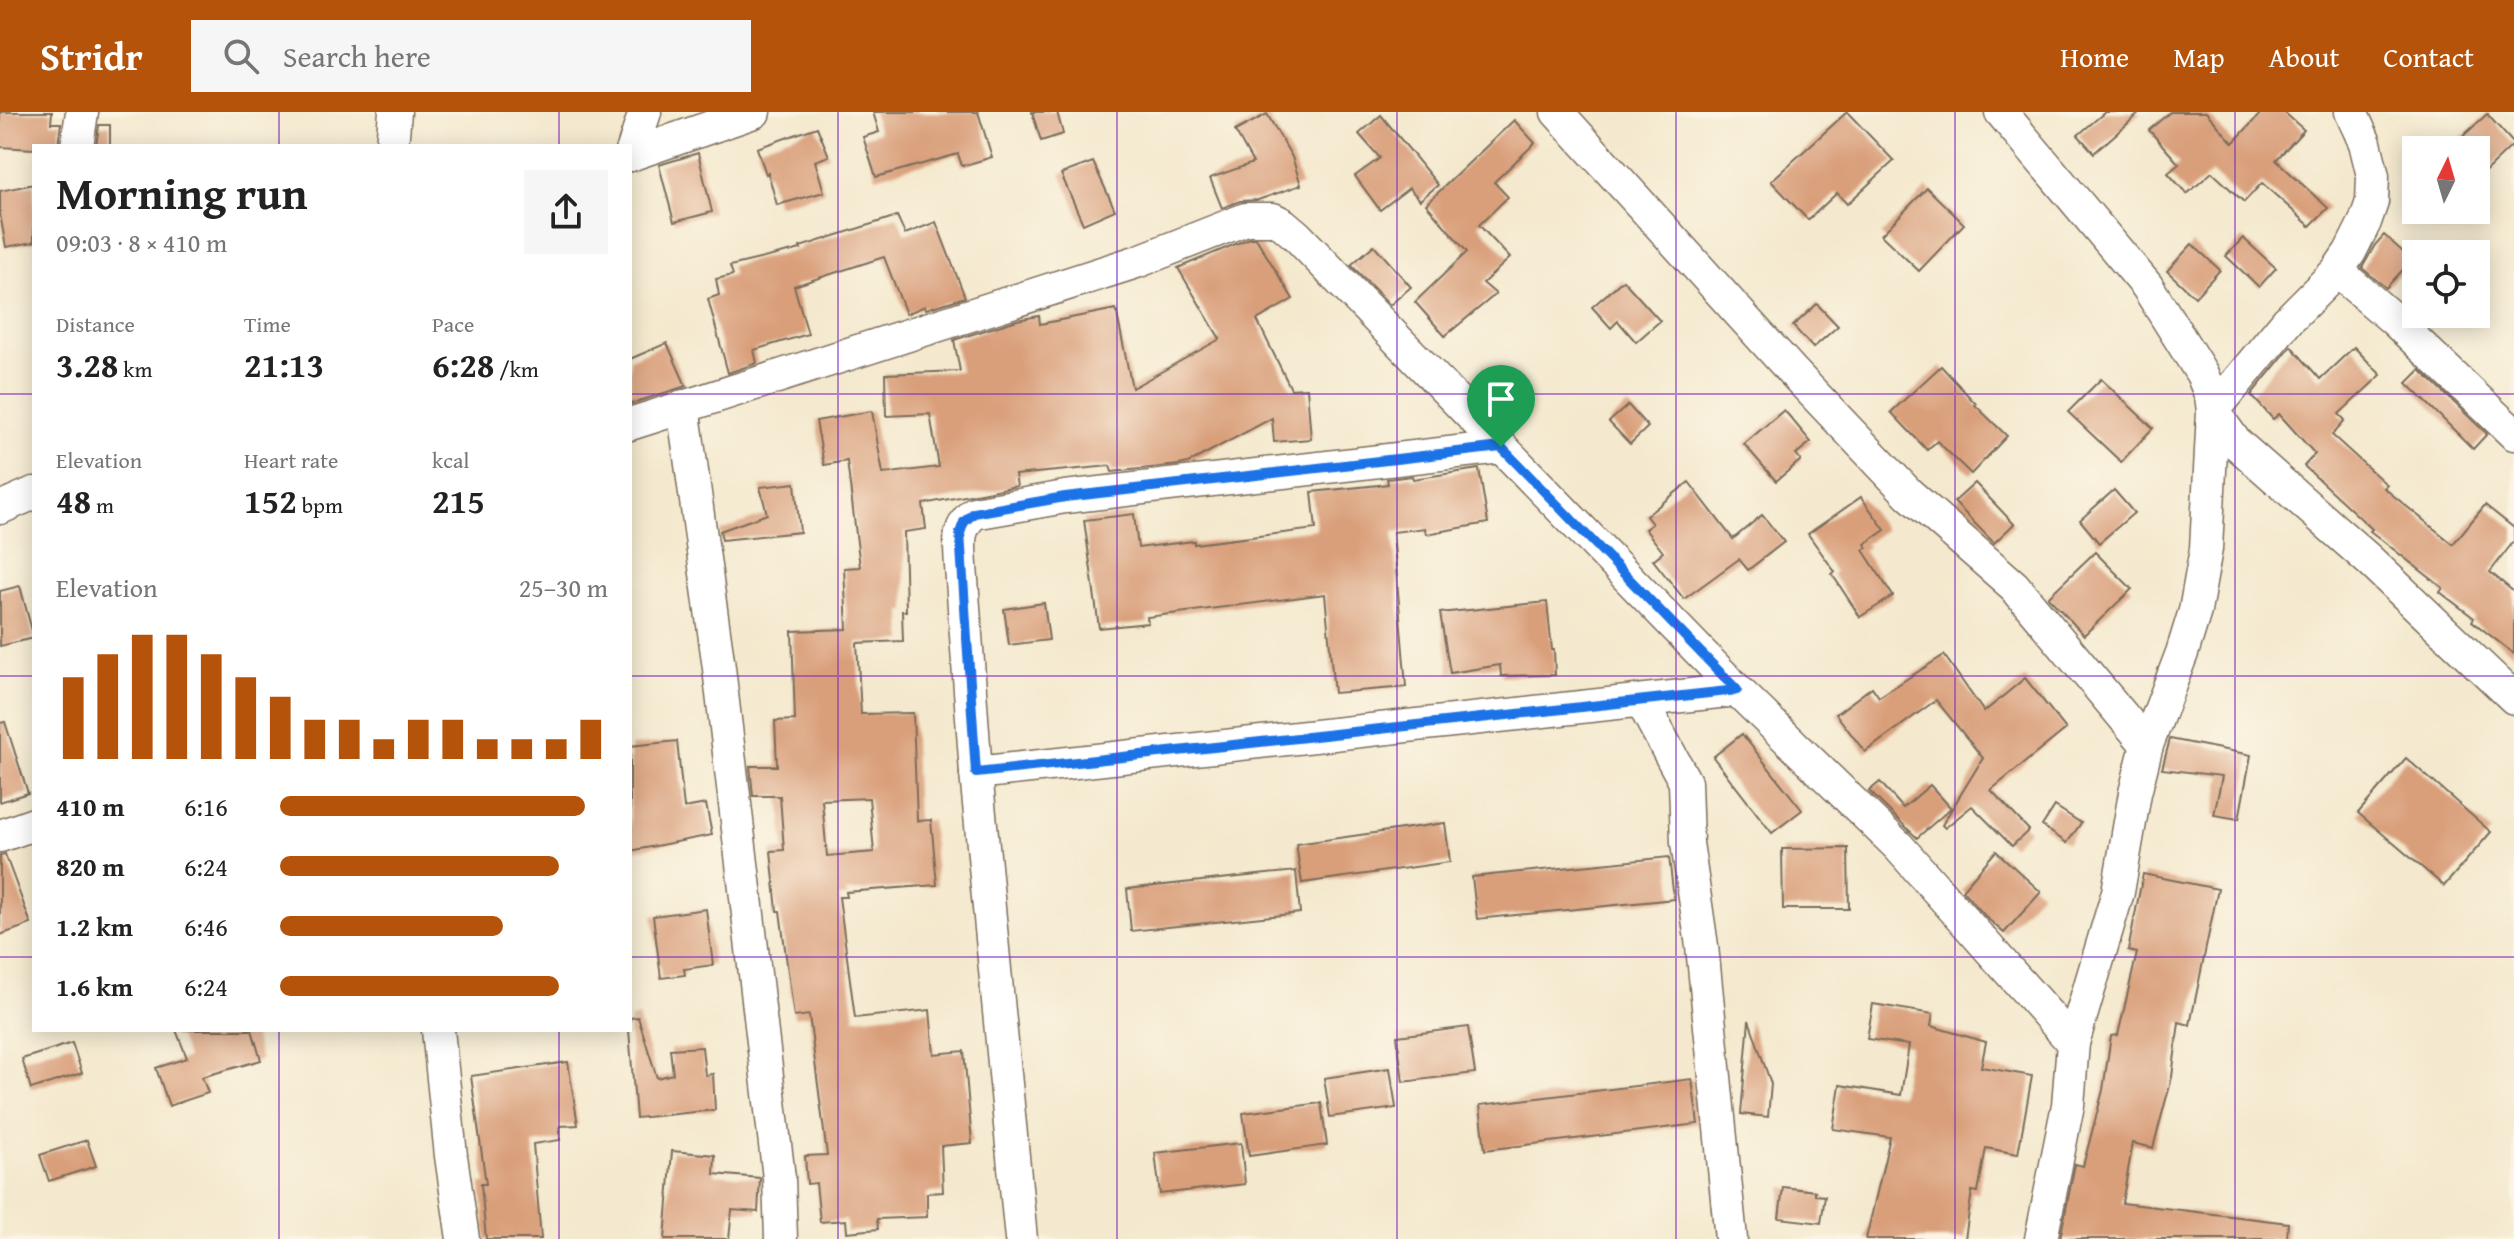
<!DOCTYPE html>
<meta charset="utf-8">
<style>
body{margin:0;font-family:"Gentium Book Plus",serif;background:#f6f6f6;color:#222;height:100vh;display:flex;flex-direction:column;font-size:30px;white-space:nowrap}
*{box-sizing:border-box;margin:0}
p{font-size:26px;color:#767676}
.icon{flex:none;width:44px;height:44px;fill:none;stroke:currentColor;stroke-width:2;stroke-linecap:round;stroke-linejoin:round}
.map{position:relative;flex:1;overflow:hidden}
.panel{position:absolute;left:32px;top:32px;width:600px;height:888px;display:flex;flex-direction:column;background:#fff;border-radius:0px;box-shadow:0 4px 20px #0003}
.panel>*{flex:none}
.needle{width:52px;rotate:5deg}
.fabs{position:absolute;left:2402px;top:24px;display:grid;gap:16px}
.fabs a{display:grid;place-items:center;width:88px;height:88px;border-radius:0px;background:#fff;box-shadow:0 4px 20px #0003;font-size:40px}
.pin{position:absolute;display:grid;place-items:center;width:68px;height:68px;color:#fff;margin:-82px -34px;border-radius:50% 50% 50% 0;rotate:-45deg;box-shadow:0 0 8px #0007}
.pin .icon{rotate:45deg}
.round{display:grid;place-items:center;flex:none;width:84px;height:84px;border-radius:0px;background:#f6f6f6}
.headline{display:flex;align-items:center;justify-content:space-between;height:136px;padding:0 24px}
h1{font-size:44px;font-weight:700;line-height:60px}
.metrics{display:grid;grid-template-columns:repeat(3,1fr);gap:12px;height:136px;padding:8px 24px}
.metrics div{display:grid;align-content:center}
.metrics b{font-size:34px;font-weight:700}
.metrics small{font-size:22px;font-weight:400}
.metrics p{font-size:22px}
.chart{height:224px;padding:16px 24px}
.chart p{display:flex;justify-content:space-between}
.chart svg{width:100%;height:144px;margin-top:8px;stroke:#b45309;stroke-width:6}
ul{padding:0 24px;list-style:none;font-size:26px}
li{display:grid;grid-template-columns:128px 96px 1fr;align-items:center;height:60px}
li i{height:20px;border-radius:10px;background:#b45309}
header{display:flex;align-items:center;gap:48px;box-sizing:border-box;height:112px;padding:0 40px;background:#b45309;color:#fff}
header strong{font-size:38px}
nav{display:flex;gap:44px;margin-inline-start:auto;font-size:28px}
.search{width:560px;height:72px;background:#f6f6f6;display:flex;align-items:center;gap:20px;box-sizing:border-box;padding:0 28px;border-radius:0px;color:#767676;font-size:30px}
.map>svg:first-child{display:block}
</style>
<header>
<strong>Stridr</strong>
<div class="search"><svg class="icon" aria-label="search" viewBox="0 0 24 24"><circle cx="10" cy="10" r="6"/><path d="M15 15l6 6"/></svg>Search here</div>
<nav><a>Home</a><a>Map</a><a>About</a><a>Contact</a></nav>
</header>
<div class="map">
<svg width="2514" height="1127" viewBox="0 0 2514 1127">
<rect width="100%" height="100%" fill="#fcf5e5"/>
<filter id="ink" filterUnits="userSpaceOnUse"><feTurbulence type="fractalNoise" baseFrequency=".0125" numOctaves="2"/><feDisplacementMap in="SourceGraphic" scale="16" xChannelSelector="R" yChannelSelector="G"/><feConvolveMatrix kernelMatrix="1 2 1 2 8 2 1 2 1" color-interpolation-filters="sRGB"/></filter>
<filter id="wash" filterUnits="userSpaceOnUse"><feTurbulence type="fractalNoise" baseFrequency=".006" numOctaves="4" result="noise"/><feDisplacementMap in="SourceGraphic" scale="32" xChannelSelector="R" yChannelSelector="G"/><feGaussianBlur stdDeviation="1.8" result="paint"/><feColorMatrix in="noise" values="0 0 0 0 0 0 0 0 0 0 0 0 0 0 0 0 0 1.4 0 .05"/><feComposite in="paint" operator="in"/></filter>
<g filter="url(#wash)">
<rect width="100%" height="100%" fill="#f4e9ce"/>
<g id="blocks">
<g fill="#d99f7a" fill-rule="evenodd">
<path d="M0 0H52L51 11H61L58 34H34V37L0 35Z"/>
<path d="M873 0H978L992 45 962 54 958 42 876 65 863 25 879 20Z"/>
<path d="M1032 0H1057L1063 22 1041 29Z"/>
<path d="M1847 0 1894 49 1847 92 1837 81 1808 108 1771 69Z"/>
<path d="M2105 0H2141L2094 41 2078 23Z"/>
<path d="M2170 0H2206L2233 31 2262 0H2284L2304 18 2276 48 2328 96 2310 114 2262 71 2244 90 2212 60 2187 82 2168 61 2179 52 2149 18Z"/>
<path d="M1267 2 1292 45 1301 73 1258 88 1240 89 1222 96 1210 66 1253 51 1235 19Z"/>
<path d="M2487 2 2514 32 2476 68V38H2448Z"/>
<path d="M1381 3 1438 73 1420 88 1409 76 1380 98 1355 64 1380 46 1359 22Z"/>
<path d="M1514 8 1535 31 1494 70 1508 85 1479 113 1510 146 1483 171 1496 182 1445 224 1415 190 1467 140 1426 92Z"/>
<path d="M99 13H110V34H96Z"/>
<path d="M817 15 829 44 815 49 824 80 777 93 768 61 766 62 757 36Z"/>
<path d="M698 41 712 100 674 110 659 53Z"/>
<path d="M1093 50 1115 98 1083 112 1061 62Z"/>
<path d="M34 72V130L6 135 0 102V79Z"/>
<path d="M1927 76 1964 112 1919 159 1881 123Z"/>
<path d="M897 104 905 122 936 110 965 185 926 197 925 194 906 202 884 145 794 174 808 222 754 238 757 251 728 261 708 187 719 183 716 167 733 163 730 154 801 137 800 135Z"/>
<path d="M2384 123 2412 148 2386 176 2362 156 2375 133Z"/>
<path d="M1250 126H1256L1293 187 1257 208 1291 277 1307 276 1311 327 1274 330 1272 306 1188 351 1179 353 1112 360 1110 354 1015 363 1017 374 923 392 926 417 904 420 906 499H902L903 529 857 531 861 602 913 601 917 709 931 708 937 773 846 780 847 785H839L855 906 930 898 934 942 964 939 972 1031 941 1034 943 1080 927 1081V1105L877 1107 878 1117 847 1120 846 1108 820 1110 816 1071 807 1072 805 1044 827 1043 809 903 794 905 780 799H777L771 739 784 738 780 684H753L750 654H777L775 609 795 608 792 519 847 517 844 456 860 455 847 349 824 353 816 309 872 299 883 362 939 355 930 302 886 304 885 262 960 259 954 228 1017 208 1039 204 1040 212 1116 197 1132 276 1220 227 1178 156ZM869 686 874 740 827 744 822 688Z"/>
<path d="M2243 126 2276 156 2259 175 2226 144Z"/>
<path d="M2192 132 2220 158 2195 185 2167 159Z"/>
<path d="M1374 133 1411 175 1390 193 1351 153Z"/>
<path d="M1623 168 1660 209 1636 230 1618 209 1611 216 1592 195Z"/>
<path d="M1817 192 1838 214 1813 236 1793 214Z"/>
<path d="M667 231 686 274 630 292V247Z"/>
<path d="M2291 234 2320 267 2354 235 2381 263 2339 302 2345 308 2332 323 2387 373 2384 376 2453 432 2485 393 2514 416V429L2490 460 2514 480V542L2472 509 2474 506 2440 480 2443 476 2370 419 2372 417 2304 354 2315 342 2279 302 2273 307 2251 283Z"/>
<path d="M1941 254 1976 292 1975 293 2007 324 1971 362 1937 329 1927 338 1891 300Z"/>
<path d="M2420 258 2487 322 2473 337 2407 271Z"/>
<path d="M2101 267 2153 316 2121 350 2068 300Z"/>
<path d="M1628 293 1648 315 1630 332 1609 310Z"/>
<path d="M1784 298 1811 330 1796 342 1801 348 1776 369 1744 332Z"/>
<path d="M1479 357 1488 411 1426 422 1425 416 1393 420 1406 575 1334 581 1325 482 1147 505 1148 511 1099 516 1084 408 1134 402 1138 436 1194 429V432L1316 417 1312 380 1388 372 1387 367 1412 364 1413 367Z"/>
<path d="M1689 370 1733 427 1762 403 1784 430 1748 458 1739 447 1684 487 1653 448 1663 440 1645 417 1652 412 1646 404Z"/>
<path d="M795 371 800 420 722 428 720 419 767 402 760 375Z"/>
<path d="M1975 371 2014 412 1994 431 1954 390Z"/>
<path d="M2114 378 2134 401 2099 431 2080 408Z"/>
<path d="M1861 385 1885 418 1865 432 1867 435 1863 438 1893 484 1860 505 1832 462 1835 460 1808 422Z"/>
<path d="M2095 440 2132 477 2084 523 2048 485Z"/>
<path d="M20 474 34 526 0 534V479Z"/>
<path d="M1547 490 1552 538H1554L1555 563 1501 564 1500 553 1450 561 1440 501Z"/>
<path d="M1044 491 1049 528 1009 533 1004 497Z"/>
<path d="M1944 543 1984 600 2025 566 2066 617 1991 678 2029 718 2012 734 1972 694 1945 716 1942 713 1983 646 1936 588 1865 640 1836 602 1872 575 1879 585Z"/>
<path d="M5 610 28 681 0 690V611Z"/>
<path d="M1742 622 1802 698 1772 721 1713 645Z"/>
<path d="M2170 627 2251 643 2239 707 2214 703 2222 664 2162 657Z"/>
<path d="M677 629 684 696 706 692 712 723 630 739V634Z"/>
<path d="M2406 646 2491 720 2444 774 2358 701Z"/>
<path d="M1880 670 1903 696 1930 673 1951 696 1917 726 1869 679Z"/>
<path d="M2055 694 2081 711 2067 731 2042 714Z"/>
<path d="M1445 711 1450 750 1302 771 1296 732Z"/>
<path d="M1848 736 1849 797H1783L1782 737Z"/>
<path d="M1996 739 2041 780 2004 821 1987 806 1962 778Z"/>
<path d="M5 742 31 812 0 823V743Z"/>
<path d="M1669 745 1674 787 1477 807 1472 765Z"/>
<path d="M1296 759 1300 801 1131 819 1127 777Z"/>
<path d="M2143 762 2218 777 2190 913 2179 910 2172 965 2153 1036 2133 1031 2122 1091 2288 1111 2287 1127H2060L2075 1052 2083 1054 2103 978 2111 924 2118 923 2137 841 2128 839Z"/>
<path d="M706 797 713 853 684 857 685 863 661 866 653 804Z"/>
<path d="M1873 892 1933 902 1931 914 1986 930 1981 955 2032 964 2018 1042 1986 1036 1978 1080 1972 1079 1965 1127H1866L1890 1025 1833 1017 1840 973 1901 983 1909 933 1867 927Z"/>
<path d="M638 905 657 966 673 962 670 937 702 935 705 963 713 962 715 998 636 1006 629 918 630 906Z"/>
<path d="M1749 908 1771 972 1768 1005 1741 1002Z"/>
<path d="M1468 915 1475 961 1403 970 1397 924Z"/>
<path d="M176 918H252L261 948 202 965 208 981 169 994 156 956 187 946Z"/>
<path d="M72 931 82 961 31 977 22 947Z"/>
<path d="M568 950 578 1013 560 1014V1028L533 1032 541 1127H486L481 1072H486L471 964Z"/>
<path d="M1390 956 1396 996 1330 1005 1324 966Z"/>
<path d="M1692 967 1698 1012 1485 1038 1480 993Z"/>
<path d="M1321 991 1327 1033 1249 1044 1243 1001Z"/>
<path d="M87 1028 96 1054 49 1069 40 1043Z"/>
<path d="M1241 1031 1245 1072 1160 1082 1155 1041Z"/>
<path d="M672 1039 715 1043 714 1062 760 1066 758 1100 732 1098 729 1127H665Z"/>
<path d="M1783 1075 1815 1079V1083L1825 1084 1821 1111 1779 1106Z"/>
</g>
</g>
</g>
<g filter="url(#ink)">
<use href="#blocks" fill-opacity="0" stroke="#7c6d5c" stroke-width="2"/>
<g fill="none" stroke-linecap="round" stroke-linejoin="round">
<g stroke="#7c6d5c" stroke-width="35">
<g id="street">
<path d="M1557 0 1792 259 1909 382 2014 474 2147 633"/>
<path d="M2001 0 2147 174 2202 262 2211 284 2213 299 2236 331 2369 448 2514 586"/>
<path d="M77 34 82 0"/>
<path d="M392 34 395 0"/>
<path d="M630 43 754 0"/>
<path d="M631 43 645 0"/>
<path d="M2337 159 2393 207 2514 322"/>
<path d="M683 294 719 556 779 1066 781 1127"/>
<path d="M630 312 1139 149 1246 107H1273L1283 112 1296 123 1737 578 1898 734 2073 931"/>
<path d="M0 396 34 381"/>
<path d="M1642 590 1685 670 1687 731 1702 834 1731 1127"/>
<path d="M976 661 1737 578"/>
<path d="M0 724 34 712"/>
<path d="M438 918 451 1044 463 1127"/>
<path d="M1021 1127 976 661 961 454C960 432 956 417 974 401L1065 385 1501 335"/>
<path d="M2041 1127 2068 993 2073 931 2118 780 2135 681 2147 633 2182 541 2195 499 2206 437 2213 299 2288 208 2337 159 2350 140 2365 110 2372 90 2373 64 2365 31 2351 0"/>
</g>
</g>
<use href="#street" stroke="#fff" stroke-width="32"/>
</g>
</g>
<g fill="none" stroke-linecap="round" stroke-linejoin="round" filter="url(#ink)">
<g stroke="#fff" stroke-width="16">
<path id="route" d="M1501 335 1737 578 976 661 960 421 964 410 974 401 1065 385Z"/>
</g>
<use href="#route" stroke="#1a73e8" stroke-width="10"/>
</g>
<path fill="none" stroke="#7b2cbf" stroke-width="2" stroke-opacity="0.55" d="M279 0V34M559 0V34M838 0V1127M1117 0V1127M1397 0V1127M1676 0V1127M1955 0V1127M2235 0V1127M0 282H34M630 282H2514M0 564H34M630 564H2514M0 845H34M630 845H2514M279 918V1127M559 918V1127"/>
</svg>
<div class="fabs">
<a><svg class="needle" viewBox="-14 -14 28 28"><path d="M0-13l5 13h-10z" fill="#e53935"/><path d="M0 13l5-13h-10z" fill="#767676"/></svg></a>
<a><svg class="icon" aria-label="locate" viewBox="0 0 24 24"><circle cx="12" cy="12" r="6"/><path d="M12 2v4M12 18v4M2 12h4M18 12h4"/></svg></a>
</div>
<div class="pin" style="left:1501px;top:335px;background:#1e9e55"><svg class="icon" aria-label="arrive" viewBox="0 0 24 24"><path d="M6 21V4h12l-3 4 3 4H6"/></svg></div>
<section class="panel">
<div class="headline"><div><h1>Morning run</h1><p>09:03 · 8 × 410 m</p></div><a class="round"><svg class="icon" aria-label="share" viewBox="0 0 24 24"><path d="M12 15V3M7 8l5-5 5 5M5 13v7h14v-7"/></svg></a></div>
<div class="metrics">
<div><p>Distance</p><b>3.28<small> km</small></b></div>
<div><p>Time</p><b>21:13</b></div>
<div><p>Pace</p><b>6:28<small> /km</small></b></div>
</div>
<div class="metrics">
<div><p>Elevation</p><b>48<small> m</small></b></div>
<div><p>Heart rate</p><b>152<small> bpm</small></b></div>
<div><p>kcal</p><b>215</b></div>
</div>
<div class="chart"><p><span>Elevation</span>25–30 m</p>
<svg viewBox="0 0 160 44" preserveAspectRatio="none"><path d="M5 44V19M15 44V12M25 44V6M35 44V6M45 44V12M55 44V19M65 44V25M75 44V32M85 44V32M95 44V38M105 44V32M115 44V32M125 44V38M135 44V38M145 44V38M155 44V32"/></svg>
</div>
<ul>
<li><b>410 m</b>6:16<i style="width:93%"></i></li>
<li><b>820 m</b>6:24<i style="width:85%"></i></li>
<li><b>1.2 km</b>6:46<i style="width:68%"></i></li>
<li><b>1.6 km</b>6:24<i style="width:85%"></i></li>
</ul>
</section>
</div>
